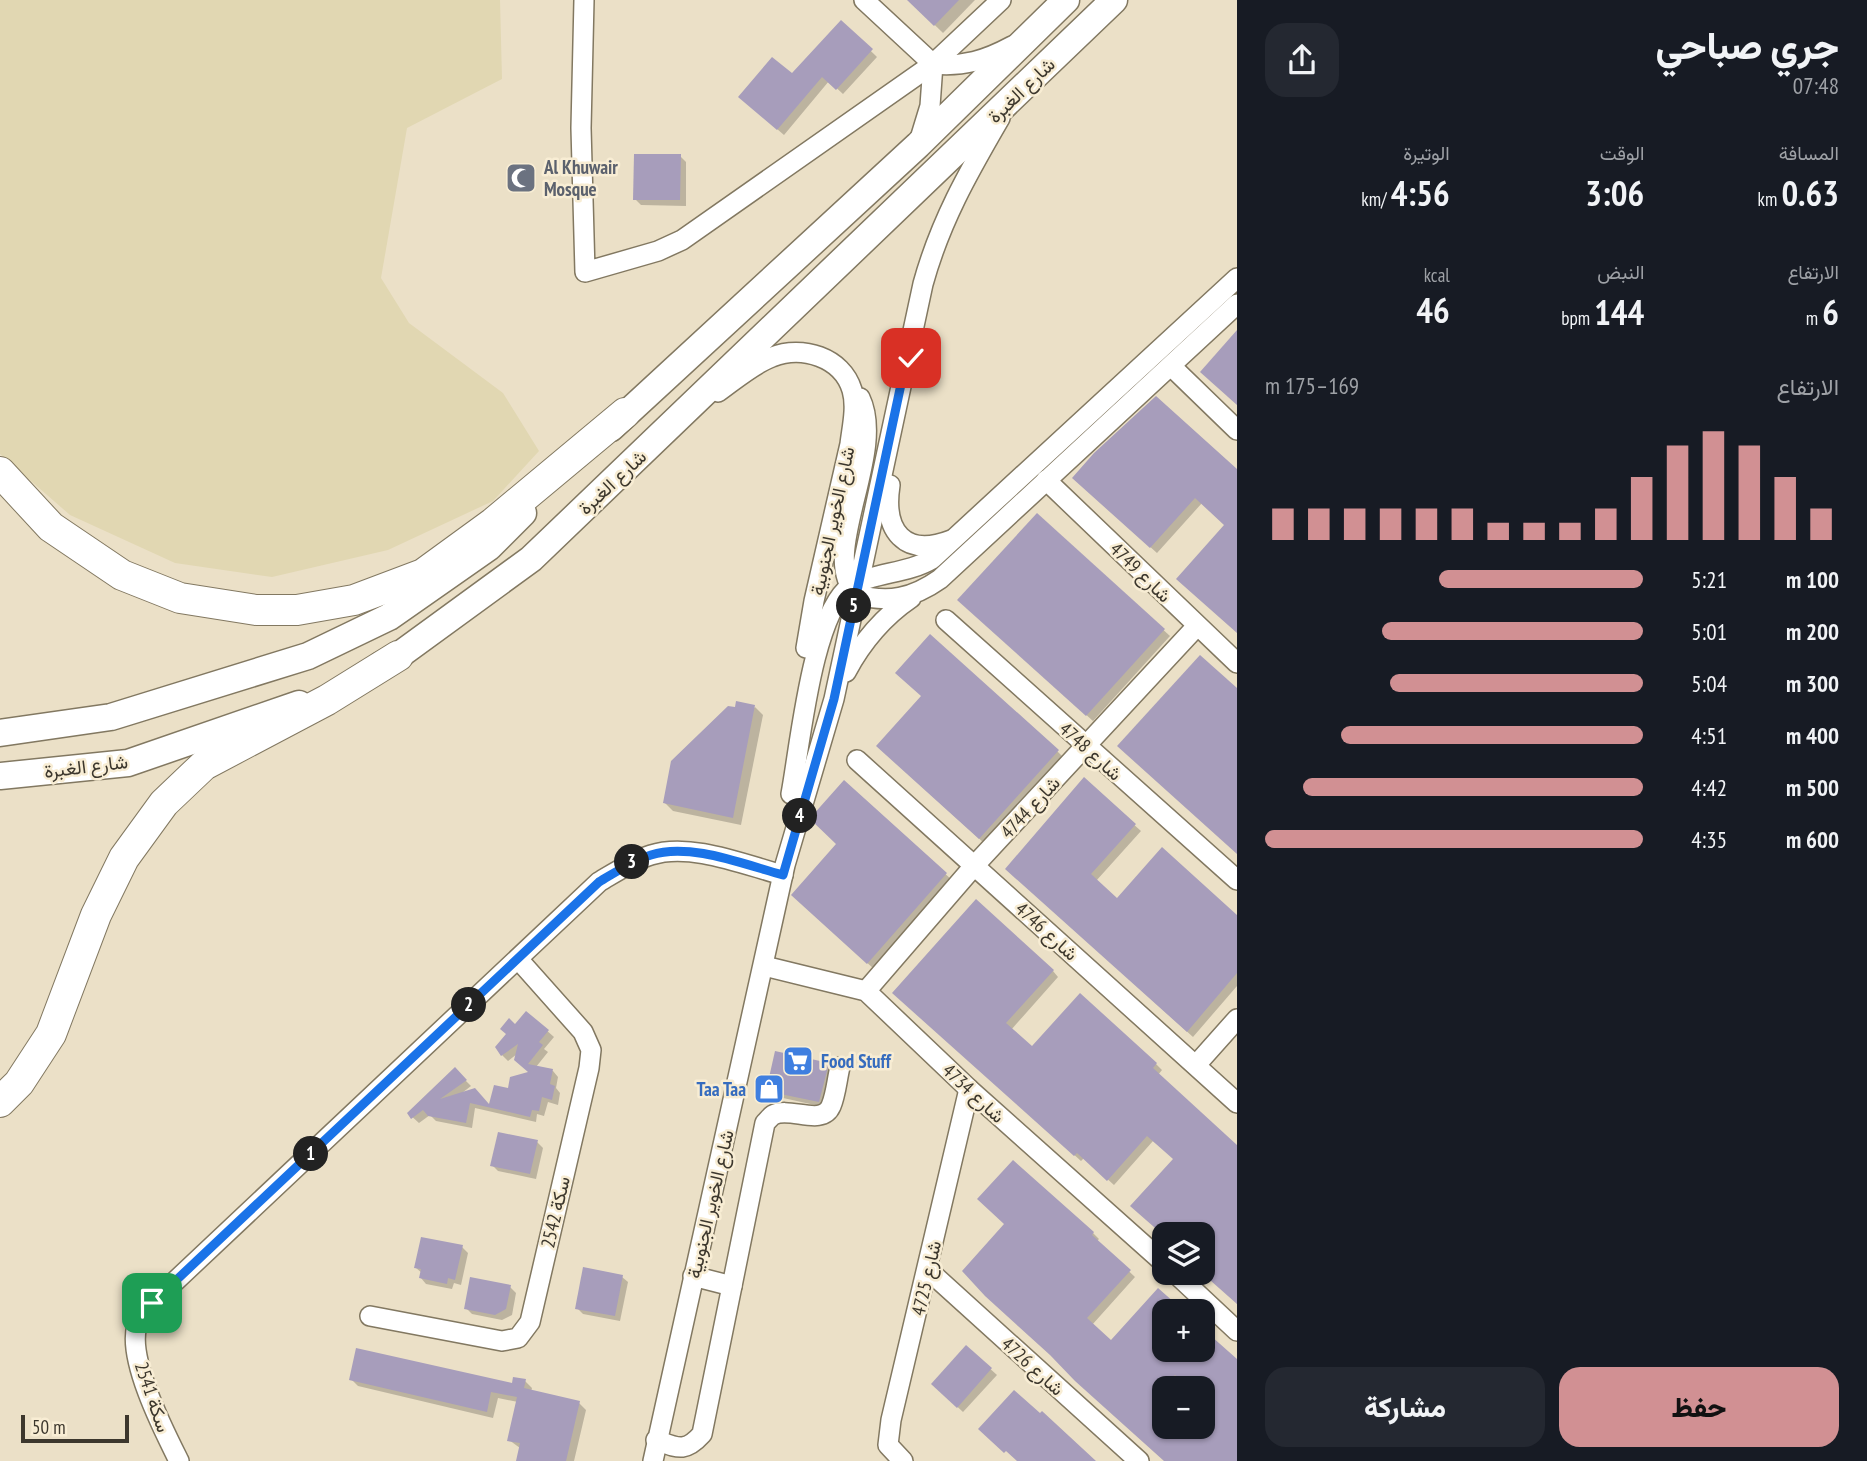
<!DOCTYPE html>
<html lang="ar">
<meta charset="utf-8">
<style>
body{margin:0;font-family:"PT Sans Narrow",Vazirmatn,sans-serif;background:#242831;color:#f1f3f6;direction:rtl;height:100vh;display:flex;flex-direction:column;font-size:26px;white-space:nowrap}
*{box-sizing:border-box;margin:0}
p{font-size:23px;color:#9ea1a6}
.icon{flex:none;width:38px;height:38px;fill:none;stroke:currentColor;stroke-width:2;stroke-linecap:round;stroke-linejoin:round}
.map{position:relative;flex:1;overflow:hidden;direction:ltr}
.sheet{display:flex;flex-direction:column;background:#171b24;width:630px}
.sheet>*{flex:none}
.tools{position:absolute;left:1152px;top:1222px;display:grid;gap:14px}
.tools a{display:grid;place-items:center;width:63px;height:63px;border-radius:14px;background:#171b24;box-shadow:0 2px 5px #0004;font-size:35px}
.scale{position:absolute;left:21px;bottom:18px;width:108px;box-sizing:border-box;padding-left:7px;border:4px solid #3c372d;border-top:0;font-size:19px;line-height:24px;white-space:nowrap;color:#3c372d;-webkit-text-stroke:5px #f8edd4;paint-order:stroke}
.pin{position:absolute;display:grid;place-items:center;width:60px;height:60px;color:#fff;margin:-30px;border-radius:14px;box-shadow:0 4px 10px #0006}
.km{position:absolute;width:35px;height:35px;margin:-18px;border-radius:50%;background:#222;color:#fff;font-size:19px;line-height:35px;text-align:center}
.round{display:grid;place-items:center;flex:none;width:74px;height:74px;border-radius:21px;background:#242831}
.overview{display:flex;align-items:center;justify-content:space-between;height:119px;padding:0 28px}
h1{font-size:38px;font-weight:800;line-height:52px}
.figures{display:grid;grid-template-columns:repeat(3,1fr);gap:10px;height:119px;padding:7px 28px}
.figures div{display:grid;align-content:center}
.figures b{font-size:35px;font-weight:800}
.figures small{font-size:19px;font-weight:400}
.figures p{font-size:19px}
.chart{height:196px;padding:14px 28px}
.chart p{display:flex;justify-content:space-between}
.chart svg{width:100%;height:126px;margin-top:7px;stroke:#d19093;stroke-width:6}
.button{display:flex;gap:14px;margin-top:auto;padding:14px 28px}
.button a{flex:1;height:80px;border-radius:21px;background:#d19093;color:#111;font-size:28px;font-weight:800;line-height:80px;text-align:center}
.button a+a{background:#242831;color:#f1f3f6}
ul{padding:0 28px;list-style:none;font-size:23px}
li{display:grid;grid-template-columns:112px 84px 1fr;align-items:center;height:52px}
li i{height:18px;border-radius:9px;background:#d19093}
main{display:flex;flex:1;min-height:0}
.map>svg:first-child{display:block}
</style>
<main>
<section class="sheet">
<div class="overview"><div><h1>جري صباحي</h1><p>07:48</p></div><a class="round"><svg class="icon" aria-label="share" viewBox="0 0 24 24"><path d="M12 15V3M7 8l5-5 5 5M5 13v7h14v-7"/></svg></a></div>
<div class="figures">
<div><p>المسافة</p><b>0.63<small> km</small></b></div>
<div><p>الوقت</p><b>3:06</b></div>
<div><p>الوتيرة</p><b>4:56<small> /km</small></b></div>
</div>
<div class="figures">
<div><p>الارتفاع</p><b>6<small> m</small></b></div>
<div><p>النبض</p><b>144<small> bpm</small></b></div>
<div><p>kcal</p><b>46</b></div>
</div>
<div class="chart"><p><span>الارتفاع</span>169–175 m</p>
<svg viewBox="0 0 160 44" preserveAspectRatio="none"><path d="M5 44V33M15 44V33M25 44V33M35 44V33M45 44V33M55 44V33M65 44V38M75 44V38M85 44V38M95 44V33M105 44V22M115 44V11M125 44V6M135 44V11M145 44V22M155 44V33"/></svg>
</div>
<ul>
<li><b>100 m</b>5:21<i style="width:54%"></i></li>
<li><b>200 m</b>5:01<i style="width:69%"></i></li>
<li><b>300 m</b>5:04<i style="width:67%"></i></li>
<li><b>400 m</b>4:51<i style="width:80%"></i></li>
<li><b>500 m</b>4:42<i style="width:90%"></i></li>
<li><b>600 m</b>4:35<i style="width:100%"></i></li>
</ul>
<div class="button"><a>حفظ</a><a>مشاركة</a></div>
</section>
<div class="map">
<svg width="1237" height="1461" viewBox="0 0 1237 1461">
<rect width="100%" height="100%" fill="#ebe0c7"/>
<path fill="#e1d7b2" d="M0 0H500L502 79 407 128 381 278 409 323 503 393 539 451 493 501 388 550 272 577 175 563 70 515 0 454Z"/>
<g fill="#0003" fill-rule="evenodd">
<path d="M909 0H975L943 33Z"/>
<path d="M841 22 877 57 843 94 829 81 784 135 746 102 792 76Z"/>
<path d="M680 156 686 162V206L641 205 635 199Z"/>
<path d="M1237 471V632L1226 525 1202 503 1157 553 1080 484Z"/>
<path d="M1037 515 1170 636 1093 721 966 606Z"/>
<path d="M755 707 763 715 741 825 673 811 665 803Z"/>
<path d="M1057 751 1063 757 985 844 884 752Z"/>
<path d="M1084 780 1141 831 1096 881 1117 900 1237 917V986L1193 1037 1013 874Z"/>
<path d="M844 783 952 880 874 969 799 901 838 844Z"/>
<path d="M1053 971 1058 977 1011 1030 1032 1049 1080 995 1156 1064 1162 1070 1158 1075 1237 1148V1304L1202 1234H1164L1138 1212 1175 1159 1153 1141 1114 1185 1084 1158 1081 1161 901 998Z"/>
<path d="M527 1013 554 1037 544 1049 548 1052 536 1067 553 1071 558 1077 556 1088 560 1093 558 1105 548 1102 544 1116 537 1114 536 1122 475 1108 472 1128 436 1121 430 1115 419 1123 409 1114 455 1070 471 1086 462 1093 491 1107 531 1073 517 1054 508 1061 502 1055 516 1027Z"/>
<path d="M828 1064 834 1070 824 1107 774 1096 768 1090Z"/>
<path d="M537 1142 543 1148 536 1179 498 1171 492 1165Z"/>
<path d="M1093 1233 1099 1239 1097 1241 1135 1277 1092 1325 1112 1343 1164 1311V1349L1237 1362V1461H1165L994 1302ZM1164 1388H1202V1426H1164Z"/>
<path d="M462 1247 468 1253 461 1285 454 1283 452 1289 426 1284 421 1278 422 1273 416 1268Z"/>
<path d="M622 1277 628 1282 620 1321 583 1314 577 1308Z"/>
<path d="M510 1287 516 1293 512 1315 502 1320 472 1314 466 1308Z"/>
<path d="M966 1347 997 1375 963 1412 933 1384Z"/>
<path d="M351 1379 513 1386 525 1381 532 1388 531 1392 579 1403 586 1410 574 1461H518L520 1448 509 1440 518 1402 498 1398 493 1418 358 1386Z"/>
</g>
<g fill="#a79dbb" fill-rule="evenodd">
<path d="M907 0H959L934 26Z"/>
<path d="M841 20 873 49 836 90 822 77 777 130 738 97 772 57 792 73Z"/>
<path d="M634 154H681L680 200H633Z"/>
<path d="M1237 330V405L1200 372Z"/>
<path d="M1156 396 1237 469V633L1176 579 1224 525 1195 498 1150 548 1072 478 1094 453Z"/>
<path d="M1037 513 1165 629 1086 716 957 600Z"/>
<path d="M930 634 1059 750 979 839 876 746 921 696 895 673Z"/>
<path d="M1200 655 1237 688V854L1117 746Z"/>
<path d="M736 701 755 705 733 818 663 803 671 761 728 706 735 707Z"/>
<path d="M1084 777 1136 824 1091 874 1117 898 1162 847 1237 915V973L1187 1032 1005 869Z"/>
<path d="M844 780 947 873 867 964 791 895 836 844 811 820 812 816Z"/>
<path d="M976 899 1054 970 1006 1023 1032 1046 1080 993 1157 1063 1153 1068 1237 1145V1304L1202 1273V1234H1162L1130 1206 1173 1159 1147 1136 1107 1181 1077 1153 1074 1156 892 993Z"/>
<path d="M526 1011 549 1030 539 1042 543 1045 528 1064 553 1069 550 1084 555 1086 552 1100 542 1097 539 1111 532 1110 530 1117 470 1103 466 1123 428 1116 423 1110 411 1119 407 1113 455 1067 467 1080 440 1099 475 1088 489 1104 494 1085 508 1088 510 1077 528 1072 514 1060 518 1044 501 1056 495 1047 506 1034 500 1029 509 1018 515 1024Z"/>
<path d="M775 1051 829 1063 819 1102 766 1091Z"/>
<path d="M498 1132 538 1140 530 1174 490 1166Z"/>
<path d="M1013 1160 1094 1232 1092 1235 1131 1270 1087 1318 1111 1340 1158 1288 1184 1311H1164V1349H1202V1328L1237 1359V1461H1164L1075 1381 1050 1355 985 1296 962 1271 1004 1224 977 1199ZM1175 1375 1189 1388H1202V1426H1164V1387Z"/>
<path d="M421 1237 463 1245 455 1280 448 1278 447 1284 419 1278 421 1269 414 1268Z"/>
<path d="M583 1267 623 1275 615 1316 575 1309Z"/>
<path d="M470 1277 511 1285 506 1309 495 1315 464 1309Z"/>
<path d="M966 1345 992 1368 957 1408 931 1384Z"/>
<path d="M356 1348 512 1383 513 1377 526 1379 524 1388 580 1401 566 1461H516L520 1443 507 1441 517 1397 491 1392 487 1412 349 1380Z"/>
<path d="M1014 1390 1040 1413 1042 1411 1096 1461H1017L1006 1451 1004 1453 978 1429Z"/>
</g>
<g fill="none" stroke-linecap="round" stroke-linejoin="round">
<g stroke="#827861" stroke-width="22">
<g id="minor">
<path d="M584 0 581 128 585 272 658 251 682 240 933 64 1001 0"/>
<path d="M864 0 933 64C964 67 986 60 1012 46"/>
<path d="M919 142 930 106 933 64"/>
<path d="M1171 366 1237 430"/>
<path d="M718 392C735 380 753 364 772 357 802 345 842 357 852 390 857 407 852 427 850 444L814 601 806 648"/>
<path d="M1046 480 1237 663"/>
<path d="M890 485C883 531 904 558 951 540"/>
<path d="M856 594C888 604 913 598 940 579L1237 304"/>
<path d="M856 594C818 554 887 454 860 398"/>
<path d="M946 620 1237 880"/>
<path d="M846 672C862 642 883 617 911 598"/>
<path d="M857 760 1237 1103"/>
<path d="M791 794C800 747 812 612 851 586 874 572 907 574 932 559L1237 278"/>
<path d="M764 966 866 991 969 1089 1164 1263"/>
<path d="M866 991 974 866 1197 626"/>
<path d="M1196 1065 1237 1019"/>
<path d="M928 1270 1139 1461"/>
<path d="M1174 1272 1237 1331"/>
<path d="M693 1276 732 1286"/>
<path d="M370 1316 502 1341 518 1338 530 1322 589 1068 591 1050 583 1032 518 959"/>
<path d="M656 1440C678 1448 685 1453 702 1434L765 1123C768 1120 770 1117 773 1115 790 1106 822 1127 831 1106 836 1094 837 1079 840 1067"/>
<path d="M179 1461C164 1431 127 1359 137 1326 140 1318 148 1310 152 1303L599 882C616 872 632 861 651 855 690 842 745 865 783 875"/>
<path d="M653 1461 785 865 834 699 923 284C940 222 968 173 1000 118"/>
<path d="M903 1461 888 1445 891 1420 969 1089"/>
</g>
</g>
<g stroke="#827861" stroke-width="29">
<g id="major">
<path d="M611 428 918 145 1066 0"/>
<path d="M381 665 398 656 531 559 1114 0"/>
<path d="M0 733 111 717 308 656 389 617 489 547 523 513"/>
<path d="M0 776 128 763 299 704"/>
</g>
</g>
<g stroke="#827861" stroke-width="32">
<g id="highway">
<path d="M0 472 51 527 122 575 180 598 256 610H297L354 600 423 574 493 523 625 413"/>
<path d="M0 1102 19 1083 51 1034 96 915 124 858 164 803 204 765 327 700 398 656"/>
</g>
</g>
<use href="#minor" stroke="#fff" stroke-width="19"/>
<use href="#major" stroke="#fff" stroke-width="26"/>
<use href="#highway" stroke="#fff" stroke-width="30"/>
</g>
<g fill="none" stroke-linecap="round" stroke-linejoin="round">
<g stroke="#fff" stroke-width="14">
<path id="route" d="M152 1303 599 882C616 872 632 861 651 855 690 842 745 865 783 875L834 699 910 342 911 358"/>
</g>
<use href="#route" stroke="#1a73e8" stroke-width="9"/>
</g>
<defs>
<g id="mosque-square" transform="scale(1.575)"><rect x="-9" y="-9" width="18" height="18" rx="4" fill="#6b7280" stroke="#f8edd4"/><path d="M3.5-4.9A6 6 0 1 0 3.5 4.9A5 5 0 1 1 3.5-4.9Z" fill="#fff"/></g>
<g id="supermarket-square" transform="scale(1.575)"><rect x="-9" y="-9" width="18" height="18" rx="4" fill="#3f7fe0" stroke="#f8edd4"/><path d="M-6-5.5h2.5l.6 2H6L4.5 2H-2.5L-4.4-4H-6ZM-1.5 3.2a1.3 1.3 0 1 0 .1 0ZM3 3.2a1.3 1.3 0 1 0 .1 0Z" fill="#fff"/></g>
<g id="shop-square" transform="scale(1.575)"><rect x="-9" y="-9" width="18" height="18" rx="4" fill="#3f7fe0" stroke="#f8edd4"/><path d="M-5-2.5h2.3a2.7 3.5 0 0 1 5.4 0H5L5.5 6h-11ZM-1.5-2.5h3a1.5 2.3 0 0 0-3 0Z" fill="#fff"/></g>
</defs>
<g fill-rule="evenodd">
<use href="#mosque-square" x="521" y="178"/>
<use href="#supermarket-square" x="798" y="1061"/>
<use href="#shop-square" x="769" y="1089"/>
</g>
<g text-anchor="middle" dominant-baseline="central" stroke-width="5" stroke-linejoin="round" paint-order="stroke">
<g font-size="19" fill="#3c372d" stroke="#f8edd4">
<text transform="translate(1021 90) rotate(-44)">شارع الغبرة</text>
<text transform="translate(612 482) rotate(-43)">شارع الغبرة</text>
<text transform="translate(832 521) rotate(-78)">شارع الخوير الجنوبية</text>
<text transform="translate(1141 572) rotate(44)">4749 شارع</text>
<text transform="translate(1091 751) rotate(42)">4748 شارع</text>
<text transform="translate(86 766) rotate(-7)">شارع الغبرة</text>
<text transform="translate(1030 807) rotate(-47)">4744 شارع</text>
<text transform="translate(1047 931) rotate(42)">4746 شارع</text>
<text transform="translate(974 1093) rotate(43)">4734 شارع</text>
<text transform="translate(710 1204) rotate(-77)">شارع الخوير الجنوبية</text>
<text transform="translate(555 1212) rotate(-77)">سكة 2542</text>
<text transform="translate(926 1278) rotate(-77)">4725 شارع</text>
<text transform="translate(1033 1366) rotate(42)">4726 شارع</text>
<text transform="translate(153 1397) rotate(71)">سكة 2541</text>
</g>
<g font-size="19" font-weight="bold" fill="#5b616d" stroke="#f8edd4" text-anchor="start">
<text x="544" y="167">Al Khuwair<tspan x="544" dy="22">Mosque</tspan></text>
</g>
<g font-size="19" font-weight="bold" fill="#366cbe" stroke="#f8edd4" text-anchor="start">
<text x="821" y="1061">Food Stuff</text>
<text x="746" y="1089" text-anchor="end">Taa Taa</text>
</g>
</g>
</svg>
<div class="tools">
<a><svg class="icon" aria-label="layers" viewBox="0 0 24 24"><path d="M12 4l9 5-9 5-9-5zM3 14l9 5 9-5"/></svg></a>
<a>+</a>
<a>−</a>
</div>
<div class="scale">50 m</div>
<div class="pin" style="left:152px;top:1303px;background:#1e9e55"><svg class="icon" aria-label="arrive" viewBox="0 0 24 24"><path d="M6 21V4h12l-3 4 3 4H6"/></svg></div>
<div class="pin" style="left:911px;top:358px;background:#d93025"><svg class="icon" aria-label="check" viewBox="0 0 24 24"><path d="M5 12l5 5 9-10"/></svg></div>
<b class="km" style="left:311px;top:1154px">1</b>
<b class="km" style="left:469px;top:1005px">2</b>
<b class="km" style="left:632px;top:862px">3</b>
<b class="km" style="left:800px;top:816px">4</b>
<b class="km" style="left:854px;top:606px">5</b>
</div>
</main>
